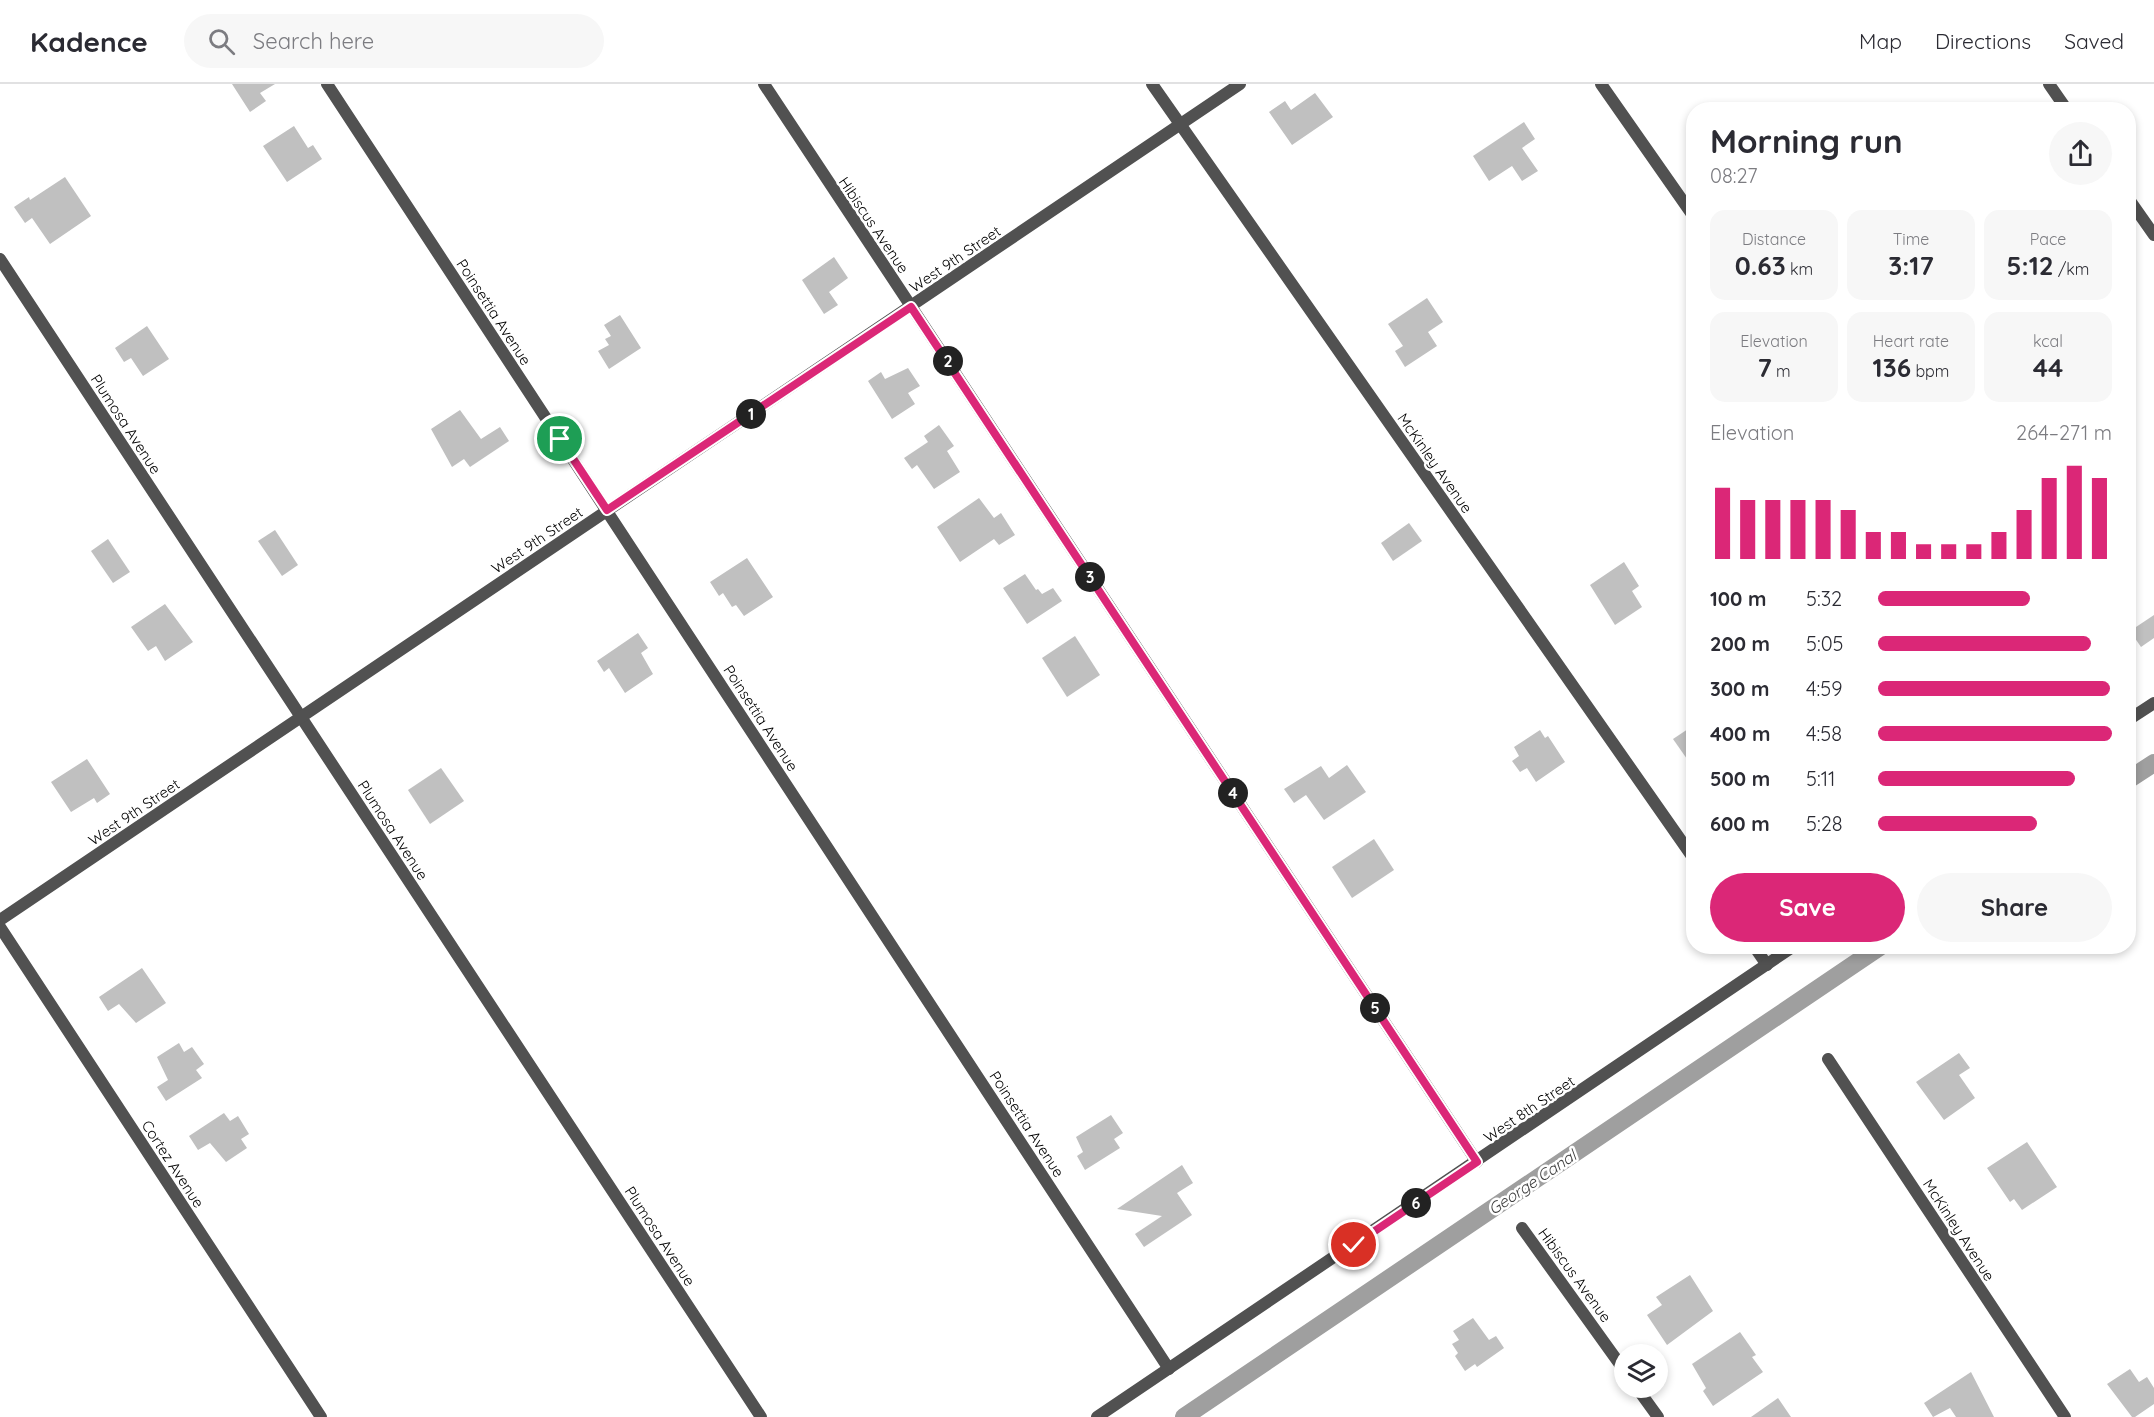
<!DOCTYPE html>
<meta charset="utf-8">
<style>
body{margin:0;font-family:Quicksand,sans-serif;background:#f7f7f7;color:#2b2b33;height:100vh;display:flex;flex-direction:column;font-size:22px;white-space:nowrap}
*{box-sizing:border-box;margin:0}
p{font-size:20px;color:#7c7c81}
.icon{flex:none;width:33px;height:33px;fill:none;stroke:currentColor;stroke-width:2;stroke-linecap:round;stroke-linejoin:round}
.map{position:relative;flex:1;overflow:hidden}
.sheet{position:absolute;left:1686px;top:18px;width:450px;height:852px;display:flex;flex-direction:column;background:#fff;border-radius:24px;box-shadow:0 3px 9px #0003}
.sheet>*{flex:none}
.buttons{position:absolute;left:1614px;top:1260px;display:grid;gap:12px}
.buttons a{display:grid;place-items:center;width:54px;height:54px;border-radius:50%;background:#fff;box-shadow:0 3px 9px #0003;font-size:30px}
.pin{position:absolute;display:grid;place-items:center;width:51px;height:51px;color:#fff;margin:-26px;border:3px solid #fff;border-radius:50%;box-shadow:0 2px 6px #0007}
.km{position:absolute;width:30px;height:30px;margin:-15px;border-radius:50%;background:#222;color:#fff;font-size:16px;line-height:30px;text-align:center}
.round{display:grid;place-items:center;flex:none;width:63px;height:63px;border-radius:32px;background:#f7f7f7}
.head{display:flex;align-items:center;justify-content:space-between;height:102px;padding:0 24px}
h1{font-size:33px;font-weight:800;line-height:45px}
.stats{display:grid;grid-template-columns:repeat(3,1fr);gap:9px;height:102px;padding:6px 24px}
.stats div{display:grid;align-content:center;border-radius:15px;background:#f7f7f7;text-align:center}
.stats b{font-size:26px;font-weight:800}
.stats small{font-size:16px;font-weight:400}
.stats p{font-size:16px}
.chart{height:168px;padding:12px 24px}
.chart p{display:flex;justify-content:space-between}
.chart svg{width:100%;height:108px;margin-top:6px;stroke:#db2777;stroke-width:6}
.button{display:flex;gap:12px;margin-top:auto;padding:12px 24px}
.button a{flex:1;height:69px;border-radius:36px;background:#db2777;color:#fff;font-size:24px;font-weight:800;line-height:69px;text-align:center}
.button a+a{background:#f7f7f7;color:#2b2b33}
ul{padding:0 24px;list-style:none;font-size:20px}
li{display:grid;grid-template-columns:96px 72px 1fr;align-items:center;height:45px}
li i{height:15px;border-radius:8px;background:#db2777}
header{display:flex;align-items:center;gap:36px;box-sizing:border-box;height:84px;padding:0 30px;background:#fff;border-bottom:2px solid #e1e1e2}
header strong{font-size:28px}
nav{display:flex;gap:33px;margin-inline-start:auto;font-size:21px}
.search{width:420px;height:54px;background:#f7f7f7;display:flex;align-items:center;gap:15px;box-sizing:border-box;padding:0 21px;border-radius:33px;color:#7c7c81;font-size:22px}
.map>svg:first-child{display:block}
</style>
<header>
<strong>Kadence</strong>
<div class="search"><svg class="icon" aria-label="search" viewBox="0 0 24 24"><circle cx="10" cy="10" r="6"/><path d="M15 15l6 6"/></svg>Search here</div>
<nav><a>Map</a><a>Directions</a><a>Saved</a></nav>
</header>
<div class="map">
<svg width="2154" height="1333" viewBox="0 0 2154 1333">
<rect width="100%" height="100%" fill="#fff"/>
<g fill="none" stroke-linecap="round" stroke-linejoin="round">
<g stroke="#9f9f9f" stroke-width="18">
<path d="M2128 696 2154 679"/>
<path d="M1184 1333 1881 862"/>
</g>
</g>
<g fill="#c0c0c0">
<path d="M232 0H275L260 9 266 17 250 28Z"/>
<path d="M1315 9 1333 33 1292 61 1269 28 1285 17 1291 26Z"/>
<path d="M1524 38 1535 55 1522 64 1538 87 1522 97 1512 82 1489 97 1473 72Z"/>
<path d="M294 42 308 64 313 61 322 75 287 98 263 62Z"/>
<path d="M65 93 91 132 50 160 32 134 25 139 14 123 29 113 30 116Z"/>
<path d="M834 173 848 194 829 208 838 221 824 230 802 196Z"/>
<path d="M1427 214 1443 238 1428 248 1437 262 1405 283 1395 267 1403 262 1388 240Z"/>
<path d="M620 231 641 264 609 285 598 267 609 261 605 255 611 252 604 241Z"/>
<path d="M147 242 169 275 143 292 131 274 124 278 115 264Z"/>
<path d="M908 284 920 302 908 309 915 320 892 335 868 297 881 288 885 295Z"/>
<path d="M460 326 481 355 500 343 509 357 470 383 464 375 452 383 431 345Z"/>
<path d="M939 341 954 362 947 367 960 388 934 405 917 381 912 385 904 374 928 358 924 352Z"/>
<path d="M979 414 994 434 1001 429 1015 451 999 461 994 455 960 478 937 443Z"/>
<path d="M1409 439 1422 457 1393 477 1381 459Z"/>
<path d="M275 446 298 481 282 492 258 457Z"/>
<path d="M108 455 130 488 113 499 91 467Z"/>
<path d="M747 474 773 513 744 532 736 521 732 523 723 509 719 512 710 498Z"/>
<path d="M1624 478 1639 502 1632 507 1642 523 1615 541 1590 501Z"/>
<path d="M1025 490 1036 506 1038 505 1042 510 1053 504 1062 517 1027 540 1003 504Z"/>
<path d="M165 520 193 558 165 577 156 562 148 567 131 543Z"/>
<path d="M2154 531V554L2141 563 2130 547Z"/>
<path d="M638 549 648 564 641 569 653 590 625 609 609 584 604 588 597 577Z"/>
<path d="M1075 552 1100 591 1067 613 1042 574Z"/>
<path d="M1694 641V685L1673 655Z"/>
<path d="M1540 646 1545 654 1548 652 1565 678 1536 698 1527 684 1520 688 1512 677 1519 672 1514 663Z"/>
<path d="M87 675 110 710 97 719 94 714 71 728 51 698Z"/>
<path d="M1347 681 1366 708 1324 736 1306 711 1294 719 1284 705 1321 682 1329 694Z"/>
<path d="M441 684 464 717 430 740 408 706Z"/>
<path d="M1374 755 1394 786 1352 814 1332 783Z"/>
<path d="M142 884 166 919 136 939 119 920 108 927 99 913Z"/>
<path d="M179 959 184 968 192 963 204 980 196 986 202 994 166 1017 157 1003 168 996 157 973Z"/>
<path d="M1959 969 1970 984 1959 991 1975 1014 1944 1036 1916 998Z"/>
<path d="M224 1029 230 1037 238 1032 249 1050 241 1055 247 1064 226 1078 210 1059 198 1066 189 1052Z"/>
<path d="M1111 1031 1123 1049 1114 1055 1120 1064 1085 1086 1077 1072 1083 1068 1076 1053Z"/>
<path d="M2027 1058 2057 1103 2022 1126 2014 1115 2010 1118 1987 1084Z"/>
<path d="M1182 1081 1193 1099 1177 1109 1192 1131 1144 1163 1135 1150 1162 1132 1117 1125Z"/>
<path d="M1690 1191 1713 1227 1667 1261 1647 1231 1662 1221 1656 1213Z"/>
<path d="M1473 1234 1489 1256 1496 1252 1504 1264 1477 1283 1475 1280 1465 1287 1455 1272 1458 1269 1452 1260 1459 1256 1453 1247Z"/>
<path d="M1740 1248 1756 1271 1752 1273 1763 1288 1713 1322 1703 1307 1706 1304 1692 1280Z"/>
<path d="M2130 1285 2139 1298 2147 1293 2154 1304V1320L2135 1333H2132L2107 1300Z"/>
<path d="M1971 1288 1994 1333H1956L1950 1324 1933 1333 1924 1319Z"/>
<path d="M1778 1314 1791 1333H1751Z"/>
</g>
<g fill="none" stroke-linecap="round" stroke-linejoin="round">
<g stroke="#515151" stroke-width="12">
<path d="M327 0 1169 1285"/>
<path d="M764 0 1477 1078"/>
<path d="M1152 0 1694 775"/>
<path d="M1601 0 1694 133"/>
<path d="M2049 0 2067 26"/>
<path d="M2128 114 2154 151"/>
<path d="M0 175 761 1333"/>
<path d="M2128 636 2154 619"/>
<path d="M0 836 1240 0"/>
<path d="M0 843 321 1333"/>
<path d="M1754 862 1767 881"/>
<path d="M1828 975 2065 1333"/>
<path d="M1522 1144 1624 1286"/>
<path d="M1637 1304 1658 1333"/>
<path d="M1097 1333 1794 862"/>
</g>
</g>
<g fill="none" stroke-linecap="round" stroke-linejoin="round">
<g stroke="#fff" stroke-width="12">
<path id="route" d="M560 355 607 426 911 223 1477 1078 1354 1161"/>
</g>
<use href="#route" stroke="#db2777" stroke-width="8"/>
</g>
<g text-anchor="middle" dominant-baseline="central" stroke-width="5" stroke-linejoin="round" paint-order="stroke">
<g font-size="15" fill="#000" stroke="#fff">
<text transform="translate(874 141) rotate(56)">Hibiscus Avenue</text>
<text transform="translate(955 175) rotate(-34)">West 9th Street</text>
<text transform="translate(494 228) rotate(57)">Poinsettia Avenue</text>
<text transform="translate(126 340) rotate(57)">Plumosa Avenue</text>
<text transform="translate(1435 379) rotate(55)">McKinley Avenue</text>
<text transform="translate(537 456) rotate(-34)">West 9th Street</text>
<text transform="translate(761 634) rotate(57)">Poinsettia Avenue</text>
<text transform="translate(134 728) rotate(-34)">West 9th Street</text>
<text transform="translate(393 746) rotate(57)">Plumosa Avenue</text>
<text transform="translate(1529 1025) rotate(-34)">West 8th Street</text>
<text transform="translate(1027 1040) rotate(57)">Poinsettia Avenue</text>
<text transform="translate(173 1080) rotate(57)">Cortez Avenue</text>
<text transform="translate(1959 1146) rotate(57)">McKinley Avenue</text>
<text transform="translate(660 1152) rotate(57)">Plumosa Avenue</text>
<text transform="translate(1575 1191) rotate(54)">Hibiscus Avenue</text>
</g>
<g font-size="16" font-style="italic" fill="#404040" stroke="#fff">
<text transform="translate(1532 1098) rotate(-34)">George Canal</text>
</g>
</g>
</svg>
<div class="buttons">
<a><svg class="icon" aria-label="layers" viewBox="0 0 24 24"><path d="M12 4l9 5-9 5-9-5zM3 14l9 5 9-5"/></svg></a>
</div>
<div class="pin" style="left:560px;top:355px;background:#1e9e55"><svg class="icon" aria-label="arrive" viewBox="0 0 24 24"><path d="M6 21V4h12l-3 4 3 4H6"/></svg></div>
<div class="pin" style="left:1354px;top:1161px;background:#d93025"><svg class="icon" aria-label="check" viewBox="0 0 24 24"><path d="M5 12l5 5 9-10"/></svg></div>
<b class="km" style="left:751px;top:330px">1</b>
<b class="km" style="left:948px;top:277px">2</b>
<b class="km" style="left:1090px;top:493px">3</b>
<b class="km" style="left:1233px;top:709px">4</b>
<b class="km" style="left:1375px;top:924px">5</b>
<b class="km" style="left:1416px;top:1119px">6</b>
<section class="sheet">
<div class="head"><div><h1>Morning run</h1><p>08:27</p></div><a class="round"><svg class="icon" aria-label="share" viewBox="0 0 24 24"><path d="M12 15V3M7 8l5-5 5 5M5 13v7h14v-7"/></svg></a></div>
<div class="stats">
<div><p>Distance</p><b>0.63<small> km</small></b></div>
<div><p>Time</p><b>3:17</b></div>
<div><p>Pace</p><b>5:12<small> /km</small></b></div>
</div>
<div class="stats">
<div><p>Elevation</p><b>7<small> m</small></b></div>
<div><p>Heart rate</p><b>136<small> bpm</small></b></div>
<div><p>kcal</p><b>44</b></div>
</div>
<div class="chart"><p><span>Elevation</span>264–271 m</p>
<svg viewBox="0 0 160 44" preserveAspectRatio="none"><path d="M5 44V15M15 44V20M25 44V20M35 44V20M45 44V20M55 44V24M65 44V33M75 44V33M85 44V38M95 44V38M105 44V38M115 44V33M125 44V24M135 44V11M145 44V6M155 44V11"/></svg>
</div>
<ul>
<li><b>100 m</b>5:32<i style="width:65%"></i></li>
<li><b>200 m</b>5:05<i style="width:91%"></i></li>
<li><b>300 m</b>4:59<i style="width:99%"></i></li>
<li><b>400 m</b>4:58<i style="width:100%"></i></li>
<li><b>500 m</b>5:11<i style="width:84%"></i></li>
<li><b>600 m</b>5:28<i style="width:68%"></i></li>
</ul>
<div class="button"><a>Save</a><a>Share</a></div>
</section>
</div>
